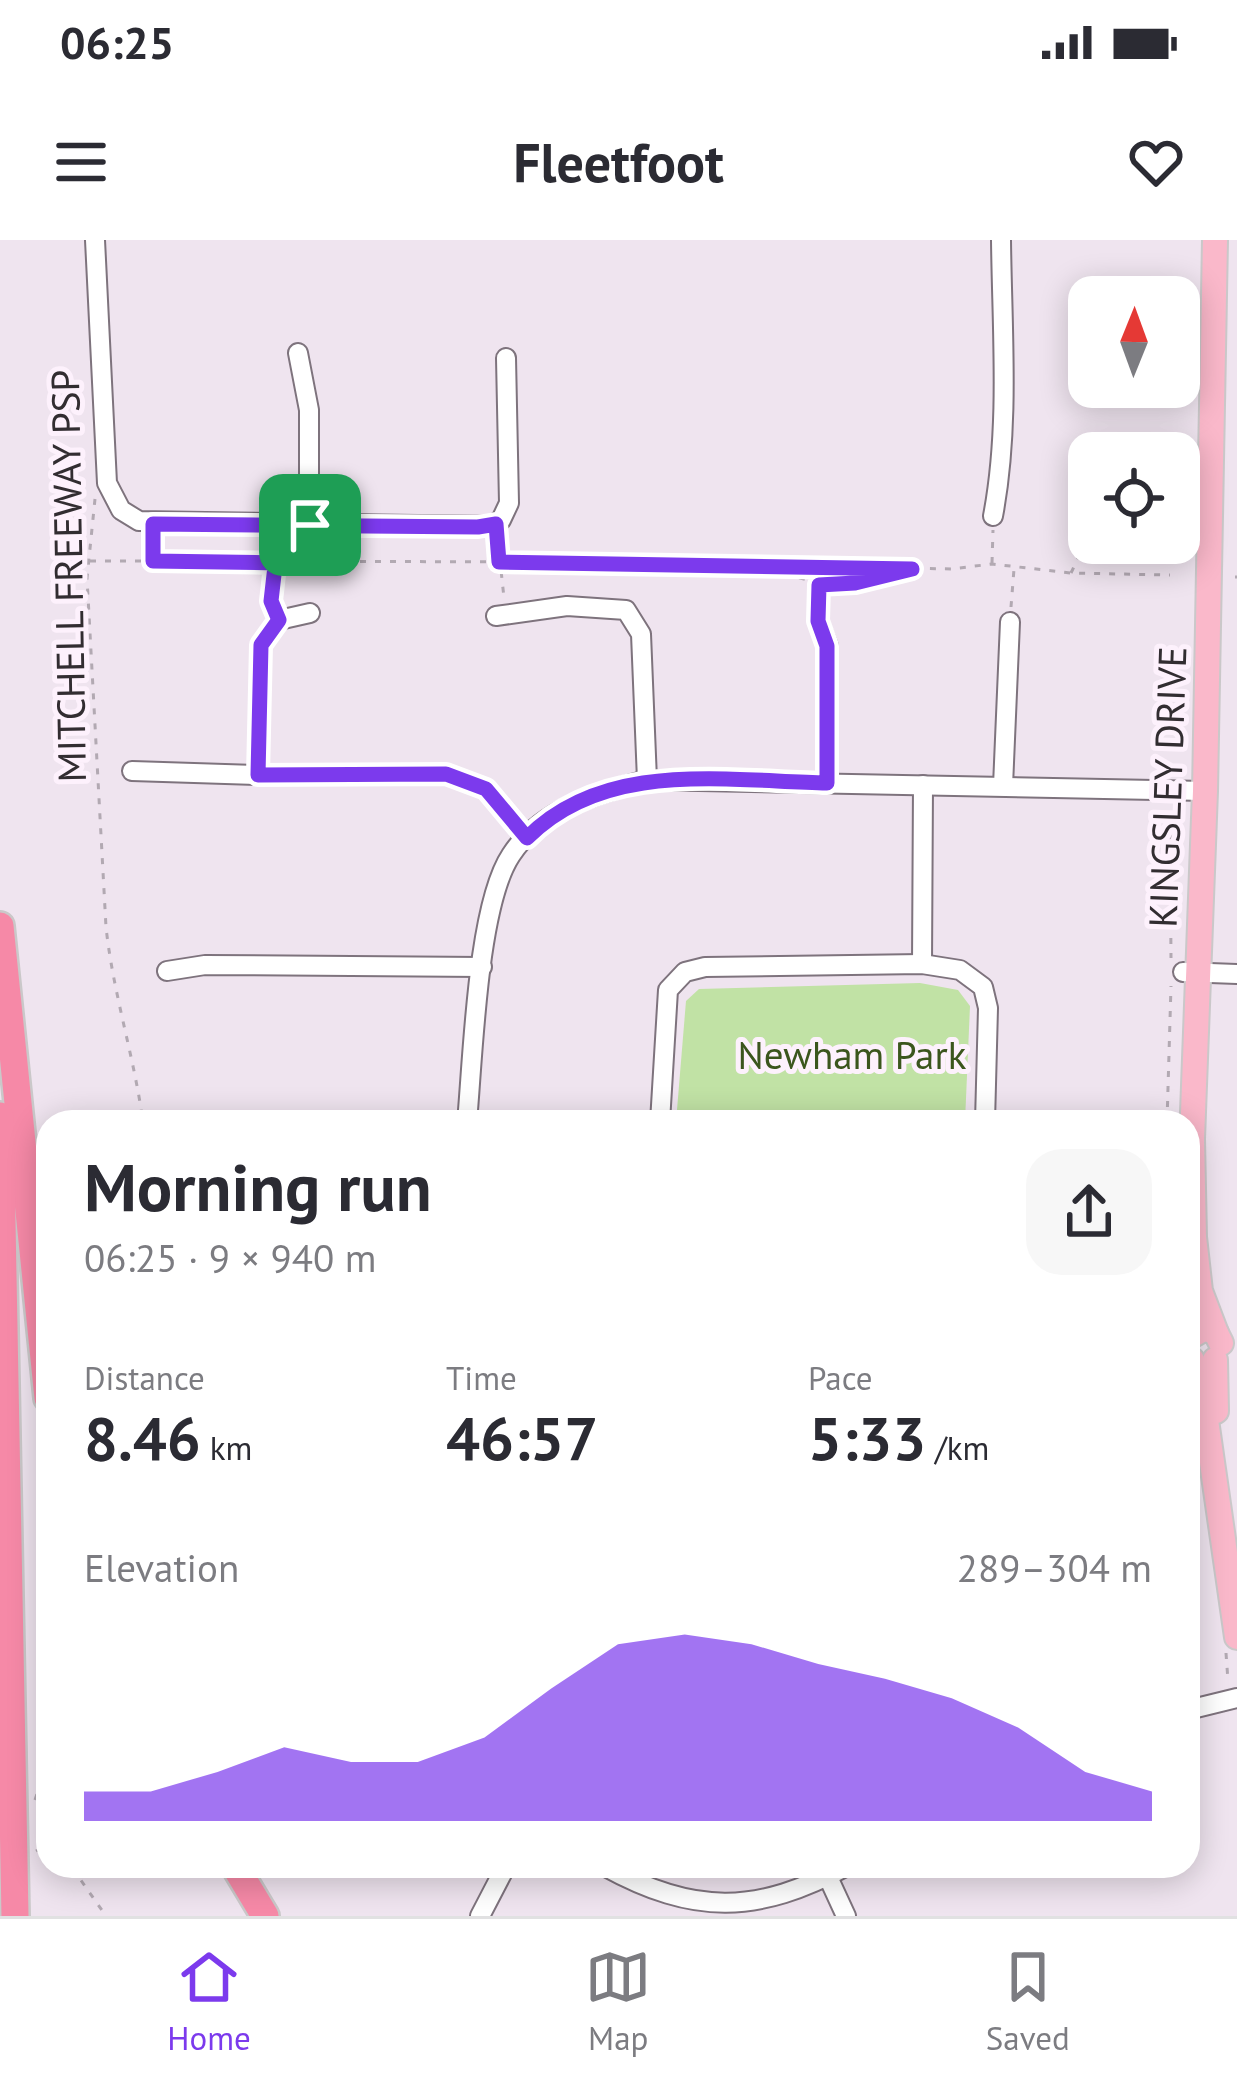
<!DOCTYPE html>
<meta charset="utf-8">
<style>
body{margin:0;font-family:"PT Sans",sans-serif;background:#f7f7f7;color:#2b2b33;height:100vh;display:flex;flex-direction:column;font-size:45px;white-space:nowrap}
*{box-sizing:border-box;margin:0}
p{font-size:39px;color:#7c7c81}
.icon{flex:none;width:66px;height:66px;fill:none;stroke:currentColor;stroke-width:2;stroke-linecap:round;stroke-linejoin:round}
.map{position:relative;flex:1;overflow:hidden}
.side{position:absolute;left:36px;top:870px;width:1164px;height:768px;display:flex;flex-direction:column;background:#fff;border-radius:36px;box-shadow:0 6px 30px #0003}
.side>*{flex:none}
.needle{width:78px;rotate:1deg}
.buttons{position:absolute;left:1068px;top:36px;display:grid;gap:24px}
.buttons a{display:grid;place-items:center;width:132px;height:132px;border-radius:24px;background:#fff;box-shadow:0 6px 30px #0003;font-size:60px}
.pin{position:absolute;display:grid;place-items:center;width:102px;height:102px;color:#fff;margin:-51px;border-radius:24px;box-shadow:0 6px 18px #0006}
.round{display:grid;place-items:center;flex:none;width:126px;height:126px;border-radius:36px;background:#f7f7f7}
.headline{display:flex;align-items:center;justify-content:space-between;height:204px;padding:0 48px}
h1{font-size:66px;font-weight:700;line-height:90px}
.stats{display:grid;grid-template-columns:repeat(3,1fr);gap:18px;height:204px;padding:12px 48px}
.stats div{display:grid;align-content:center}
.stats b{font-size:60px;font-weight:700}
.stats small{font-size:33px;font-weight:400}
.stats p{font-size:33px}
.chart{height:336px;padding:24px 48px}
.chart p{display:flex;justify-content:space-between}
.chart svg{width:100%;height:216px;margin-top:12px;fill:#7c3aed;opacity:.7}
.status{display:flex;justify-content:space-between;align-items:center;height:84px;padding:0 60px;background:#fff;direction:ltr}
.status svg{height:33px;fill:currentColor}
header{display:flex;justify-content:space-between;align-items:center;height:156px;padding:0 48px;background:#fff;font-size:54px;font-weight:700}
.menu{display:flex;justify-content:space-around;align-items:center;height:168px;border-top:3px solid #e1e1e2;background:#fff;font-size:33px;color:#7c7c81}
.menu a{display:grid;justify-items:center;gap:6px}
.menu .on{color:#7c3aed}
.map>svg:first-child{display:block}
</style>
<div class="status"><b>06:25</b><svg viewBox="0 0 49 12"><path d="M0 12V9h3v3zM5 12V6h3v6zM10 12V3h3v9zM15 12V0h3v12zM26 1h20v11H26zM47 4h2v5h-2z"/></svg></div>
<header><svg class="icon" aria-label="menu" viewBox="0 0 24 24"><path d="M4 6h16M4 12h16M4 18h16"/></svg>Fleetfoot<svg class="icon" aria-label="heart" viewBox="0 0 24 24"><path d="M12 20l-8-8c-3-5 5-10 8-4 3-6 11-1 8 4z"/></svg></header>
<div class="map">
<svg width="1237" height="1676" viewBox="0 0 1237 1676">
<rect width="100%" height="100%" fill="#efe4ef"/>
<path fill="#c1e2a5" d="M920 743 958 750 970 766 965 882H676L686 761 699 749Z"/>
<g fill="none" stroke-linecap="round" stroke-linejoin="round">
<g stroke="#7e737d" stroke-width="22">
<g id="minor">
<path d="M95 0 107 243 121 270 139 281 491 286 501 280 509 263 506 118"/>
<path d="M298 113 309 170V285"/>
<path d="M993 276C1010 187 1002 90 1001 0"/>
<path d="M496 376 567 366 626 370 641 394 647 540"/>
<path d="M818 381 828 406 827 543"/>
<path d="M132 531 258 535 446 534 486 549 527 598"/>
<path d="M258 535 261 405 279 380 310 373"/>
<path d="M1003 546 1010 382"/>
<path d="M922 724 923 545"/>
<path d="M167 731 205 725 482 727"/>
<path d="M1183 732 1237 734"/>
<path d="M467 882C473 818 477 666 511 615 541 569 597 553 647 540L1205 551"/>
<path d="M660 882 668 750 685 732 705 727 922 724 960 730 983 747 988 768 985 882"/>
<path d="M1188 1470 1237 1458"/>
<path d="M604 1626C695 1676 757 1674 847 1626"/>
<path d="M828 1637 846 1676"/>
<path d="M480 1676 506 1626"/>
</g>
</g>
<g stroke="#cac8c9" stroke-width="28">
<g id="major">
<path d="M1215 0 1205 551 1192 899 1194 997 1200 1051 1216 1093"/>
<path d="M1188 1098 1205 1088 1216 1093 1221 1103"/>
<path d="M1192 1120 1203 1159 1237 1397"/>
<path d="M1215 1120 1216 1171"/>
</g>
</g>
<g stroke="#cac8c9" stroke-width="32">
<g id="highway">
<path d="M0 686 48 1158"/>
<path d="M0 876 15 1676"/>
<path d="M235 1626 265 1676"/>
</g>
</g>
<g stroke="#b2a9b2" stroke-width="3" stroke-dasharray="6 9" stroke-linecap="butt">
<path d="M95 259 87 338 106 687C113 753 134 816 143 882"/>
<path d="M498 302 504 358"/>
<path d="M153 319V299"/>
<path d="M90 321 626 322 951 329 992 324 1071 333 1170 335"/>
<path d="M992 323 993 290"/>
<path d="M771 327C818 349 857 348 906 331"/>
<path d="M1071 333 1079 316 1124 313 1178 316"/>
<path d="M1235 337H1237"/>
<path d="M274 367 275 326 281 323 282 297"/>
<path d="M818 367 819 347"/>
<path d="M1011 367 1014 329"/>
<path d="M1170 578 1171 718"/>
<path d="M1167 882 1171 746"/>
<path d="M1226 1413 1228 1441"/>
<path d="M35 1560 48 1521"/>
<path d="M36 1611 48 1605"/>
<path d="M78 1626 80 1639 106 1676"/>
</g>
<use href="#minor" stroke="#fff" stroke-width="18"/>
<use href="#major" stroke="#fab8ca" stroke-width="24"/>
<use href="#highway" stroke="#f689a7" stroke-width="27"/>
</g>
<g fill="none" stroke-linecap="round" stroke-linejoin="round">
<g stroke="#fff" stroke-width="24">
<path id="route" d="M153 284 478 287 496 284 499 322 912 329 855 343 819 345 818 381 827 406V543C726 541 605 519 527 598L486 549 446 534 258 535 261 405 279 380 271 361 275 326 280 323 153 321Z"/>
</g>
<use href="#route" stroke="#7c3aed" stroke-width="15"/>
</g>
<g text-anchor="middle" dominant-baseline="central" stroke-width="10" stroke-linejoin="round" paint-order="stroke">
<g font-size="39" fill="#322d31" stroke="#fdf1fc">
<text transform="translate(68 336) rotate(-91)">MITCHELL FREEWAY PSP</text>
<text transform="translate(1167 547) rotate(-88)">KINGSLEY DRIVE</text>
</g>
<g font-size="39" fill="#3b561d" stroke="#fdf1fc">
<text x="852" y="814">Newham Park</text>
</g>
</g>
</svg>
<div class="buttons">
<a><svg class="needle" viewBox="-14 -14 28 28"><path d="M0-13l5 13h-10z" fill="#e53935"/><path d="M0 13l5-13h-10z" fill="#7c7c81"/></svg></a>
<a><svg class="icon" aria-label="locate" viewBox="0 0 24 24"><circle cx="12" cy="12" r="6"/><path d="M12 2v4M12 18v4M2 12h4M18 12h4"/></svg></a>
</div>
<div class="pin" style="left:310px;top:285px;background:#1e9e55"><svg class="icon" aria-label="arrive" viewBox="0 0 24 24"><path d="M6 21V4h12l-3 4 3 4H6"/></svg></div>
<section class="side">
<div class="headline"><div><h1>Morning run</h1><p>06:25 · 9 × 940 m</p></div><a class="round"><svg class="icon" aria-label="share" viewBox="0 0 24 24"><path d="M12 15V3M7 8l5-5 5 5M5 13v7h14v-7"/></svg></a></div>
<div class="stats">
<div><p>Distance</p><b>8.46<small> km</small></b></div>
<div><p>Time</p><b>46:57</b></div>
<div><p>Pace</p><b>5:33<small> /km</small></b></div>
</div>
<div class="chart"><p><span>Elevation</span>289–304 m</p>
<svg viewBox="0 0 160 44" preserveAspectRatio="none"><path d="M0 44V38L10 38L20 34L30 29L40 32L50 32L60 27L70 17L80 8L90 6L100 8L110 12L120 15L130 19L140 25L150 34L160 38V44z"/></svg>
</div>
</section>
</div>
<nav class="menu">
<a class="on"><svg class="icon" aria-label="home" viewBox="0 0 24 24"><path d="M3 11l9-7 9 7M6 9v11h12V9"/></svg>Home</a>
<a><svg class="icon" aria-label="map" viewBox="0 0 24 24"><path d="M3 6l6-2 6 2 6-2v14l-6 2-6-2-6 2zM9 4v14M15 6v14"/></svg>Map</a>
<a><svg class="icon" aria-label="saved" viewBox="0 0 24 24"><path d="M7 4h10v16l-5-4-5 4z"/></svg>Saved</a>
</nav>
